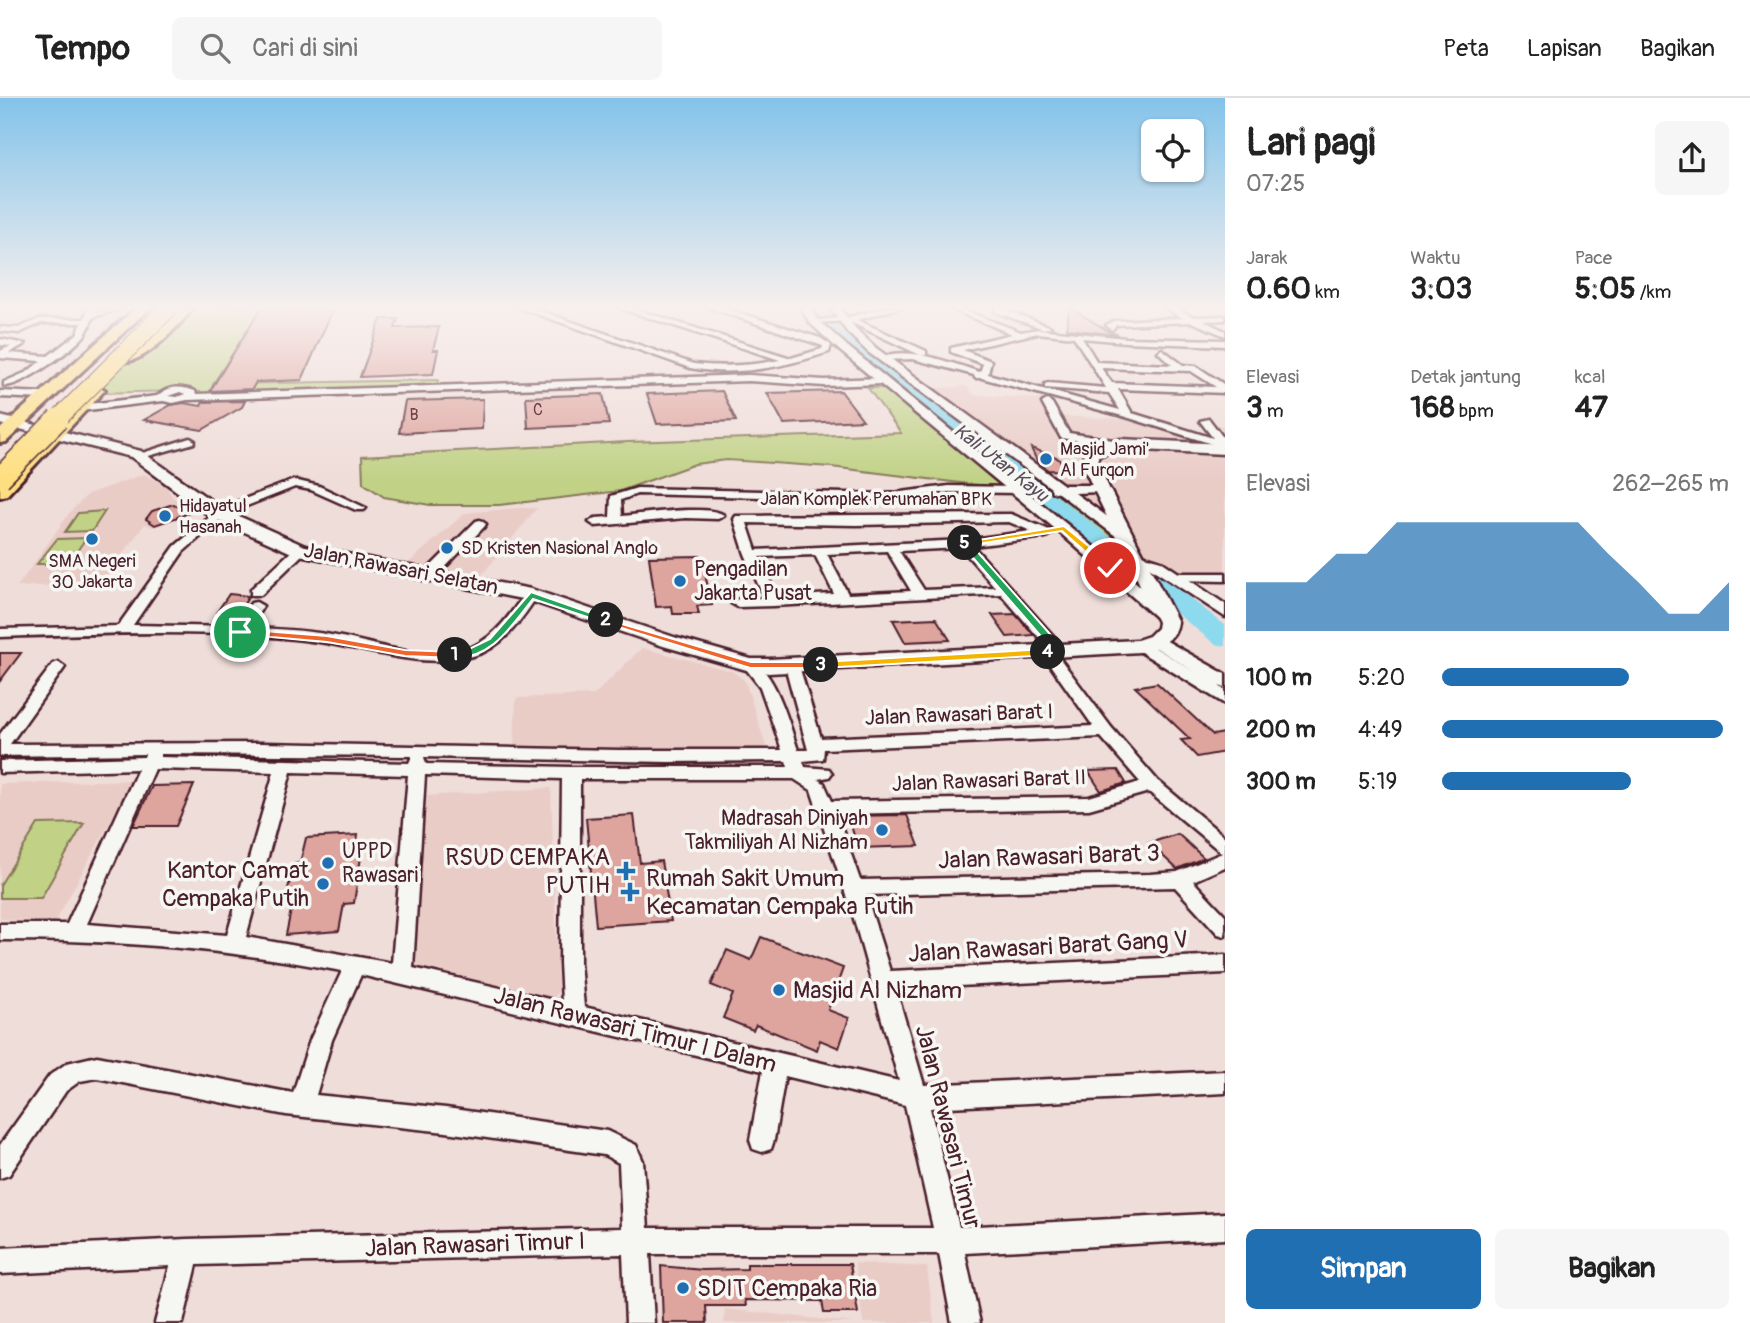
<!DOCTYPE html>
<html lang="id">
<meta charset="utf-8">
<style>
body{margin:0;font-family:Pangolin,sans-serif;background:#f6f6f6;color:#222;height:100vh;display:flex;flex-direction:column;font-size:26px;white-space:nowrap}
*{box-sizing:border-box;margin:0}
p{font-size:23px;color:#767676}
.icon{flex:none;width:38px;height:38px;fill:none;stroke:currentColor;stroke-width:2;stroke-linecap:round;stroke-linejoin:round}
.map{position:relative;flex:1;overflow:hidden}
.details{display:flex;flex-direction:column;background:#fff;width:525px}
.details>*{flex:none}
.fabs{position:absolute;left:1141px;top:21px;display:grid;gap:14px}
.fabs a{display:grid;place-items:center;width:63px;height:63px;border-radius:10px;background:#fff;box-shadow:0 2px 5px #0004;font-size:35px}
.pin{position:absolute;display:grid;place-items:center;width:60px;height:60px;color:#fff;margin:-30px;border:4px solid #fff;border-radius:50%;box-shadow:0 2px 7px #0007}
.km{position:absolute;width:35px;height:35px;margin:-18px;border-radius:50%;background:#222;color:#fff;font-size:19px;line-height:35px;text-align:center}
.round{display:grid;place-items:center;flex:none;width:74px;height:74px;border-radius:10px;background:#f6f6f6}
.overview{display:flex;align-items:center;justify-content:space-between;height:119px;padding:0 21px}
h1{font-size:38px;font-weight:700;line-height:52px}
.figures{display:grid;grid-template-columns:repeat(3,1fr);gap:10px;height:119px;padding:7px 21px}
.figures div{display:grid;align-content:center}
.figures b{font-size:30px;font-weight:700}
.figures small{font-size:19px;font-weight:400}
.figures p{font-size:19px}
.chart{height:196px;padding:14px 21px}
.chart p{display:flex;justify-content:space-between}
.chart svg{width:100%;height:126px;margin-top:7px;fill:#1f6fb2;opacity:.7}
.cta{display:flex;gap:14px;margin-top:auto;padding:14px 21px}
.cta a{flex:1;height:80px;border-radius:10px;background:#1f6fb2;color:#fff;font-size:28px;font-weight:700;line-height:80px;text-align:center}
.cta a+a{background:#f6f6f6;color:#222}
ul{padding:0 21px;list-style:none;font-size:23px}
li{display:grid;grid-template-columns:112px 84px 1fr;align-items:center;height:52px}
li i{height:18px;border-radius:9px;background:#1f6fb2}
header{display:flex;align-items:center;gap:42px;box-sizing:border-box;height:98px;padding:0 35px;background:#fff;border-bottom:2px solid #e0e0e0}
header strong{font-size:33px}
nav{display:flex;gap:38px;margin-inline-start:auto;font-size:24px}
.search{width:490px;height:63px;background:#f6f6f6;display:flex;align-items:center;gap:18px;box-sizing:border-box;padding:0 24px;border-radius:10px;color:#767676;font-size:26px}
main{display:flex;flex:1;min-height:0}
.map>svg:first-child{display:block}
</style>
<header>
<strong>Tempo</strong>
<div class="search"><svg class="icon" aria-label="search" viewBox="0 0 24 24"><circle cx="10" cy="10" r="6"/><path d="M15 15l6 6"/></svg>Cari di sini</div>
<nav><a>Peta</a><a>Lapisan</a><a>Bagikan</a></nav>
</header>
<main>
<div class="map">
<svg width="1225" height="1225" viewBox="0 0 1225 1225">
<rect width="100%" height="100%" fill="#efddd9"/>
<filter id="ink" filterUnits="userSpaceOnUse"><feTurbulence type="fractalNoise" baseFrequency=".0143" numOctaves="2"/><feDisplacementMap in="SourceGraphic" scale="14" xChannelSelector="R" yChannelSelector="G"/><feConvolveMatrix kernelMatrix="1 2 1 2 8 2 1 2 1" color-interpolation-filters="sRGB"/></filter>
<g filter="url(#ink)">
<g fill="#eaccc7">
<path d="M966 288 974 297 1046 301 1059 318 1144 322 1181 333 1214 335 1209 326 1225 328V357H1220L1225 363V480L1175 479 1151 464 925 291Z"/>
<path d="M144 376 166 388 172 398 191 415 152 429 145 426 101 485 17 489 70 414 88 396Z"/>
<path d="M517 410H537L481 478 406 467 465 415Z"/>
<path d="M642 550 732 573 745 583 769 657 514 650 516 600 594 597Z"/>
<path d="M133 682 55 824 0 821V686Z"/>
<path d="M551 690 558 894 549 907 415 870 422 698Z"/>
<path d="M855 1165 927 1169 934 1225H863Z"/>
<path d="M725 1211 856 1225H724Z"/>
</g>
<g fill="#c1d287" stroke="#867859" stroke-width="2">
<path d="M188 209H262L213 286 438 282 437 291 222 297 181 293 94 295 128 260Z"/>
<path d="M804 209H835L872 252 1131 449 1144 478 1034 391 1017 392 831 369 727 362 695 366 620 393 499 407H430L384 399 363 385 362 358 627 344 901 335 868 290H890Z"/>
<path d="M105 413 92 433 65 434 78 415Z"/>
<path d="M86 440 68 466H37L57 441Z"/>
<path d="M84 725 41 800H0V787L38 726Z"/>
</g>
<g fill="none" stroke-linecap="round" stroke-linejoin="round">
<path fill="#8dd9ed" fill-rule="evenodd" d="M810 209H824L833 226 1225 527V548L1215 546 822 232Z"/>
</g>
<g fill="#dea49e" stroke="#4a1f2b" stroke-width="2">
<path d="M262 209H334L302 282 256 284 252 291 210 293Z"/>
<path d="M1069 209 1110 234 1119 237 1067 231Z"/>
<path d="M381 221H398L395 230 439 229 433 252H438L433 276 360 279Z"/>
<path d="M722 293 736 323 657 326 647 296Z"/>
<path d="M841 293 863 322 784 326 767 295Z"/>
<path d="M603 296 609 326 528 330 526 299Z"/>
<path d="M483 301 482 331 399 335 405 303Z"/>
<path d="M245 303 242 309 202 332 144 322 171 307 184 305 201 308 203 304Z"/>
<path d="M1031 350 1056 359 1072 373 1048 372 1038 365Z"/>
<path d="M173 406 189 415 155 427 146 421 152 413Z"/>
<path d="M701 458 712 507 697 508 699 516H673L672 508 656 509 649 459Z"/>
<path d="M229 496 249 498 239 514H217Z"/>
<path d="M1015 516 1034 537 1007 539 992 517Z"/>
<path d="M936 520 950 542 905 544 893 522Z"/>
<path d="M0 555H21L0 583Z"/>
<path d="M1157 585 1213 637 1225 635V654L1197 659 1181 642 1190 641 1135 589Z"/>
<path d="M1118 672 1126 685 1101 693 1088 673Z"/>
<path d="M194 687 176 728H133L152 688Z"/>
<path d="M634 717 640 765 661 763 671 823 596 828 586 720Z"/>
<path d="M907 717 919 748 858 750 848 718Z"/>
<path d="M1178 736 1204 760 1177 771 1149 745Z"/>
<path d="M358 737 354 759H361L354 805 344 806 339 833 286 837 292 807H284L294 766 300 765 306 740Z"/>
<path d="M761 839 843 870 828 912 849 920 839 950 820 942 817 952 756 927 753 932 723 920 733 896 711 887 727 852 751 862Z"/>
<path d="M747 1166H850L858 1215H824L822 1203 745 1202 746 1208H706L707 1225H663L661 1168 703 1172 747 1171Z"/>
</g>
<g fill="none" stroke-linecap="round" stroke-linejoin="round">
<g stroke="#4a1f2b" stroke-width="5">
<g id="minor">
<path d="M89 209H97L95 214 124 210 93 219C90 225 88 234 83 239 71 253 21 289 4 288V284L27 274 41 263 0 260V253L11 248 0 247V241L25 246 9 255 48 258 77 236 82 225H41L19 235 0 233V229L18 230 40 221H84Z"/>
<path d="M517 209H529L694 266C723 269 751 268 780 262L616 209H628L791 260 822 251 823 248 707 209H720L820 240 831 247 829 254C784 269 737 279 690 270Z"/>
<path d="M887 209H902L857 222 926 253V257H920L848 223 813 225 809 223 849 219Z"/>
<path d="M946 209H955L1021 234 1038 231 1126 240 1225 242V248L1126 244 1082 240 1097 264 1172 267 1158 254 1162 251 1183 267 1196 268 1225 287V295L1118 291 1132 315 1213 340 1200 323 1209 321 1225 342V350L1126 319 982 280H975L974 277 913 261 882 262 881 260C905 246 954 266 980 274L983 266 951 254V250L1012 236ZM1038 235 1074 239 1106 290 1048 285 1045 286V290L1109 295 1120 312 988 276 991 263 963 252ZM1101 270 1191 273 1216 289 1112 285Z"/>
<path d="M999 209H1012L1006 212 1051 229 1044 231 995 214V210Z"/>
<path d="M1163 209H1173L1194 219 1225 218V222L1204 223 1225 233V238L1192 224 1116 227 1112 232 1106 227 1114 223 1183 220Z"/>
<path d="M749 277 824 282 883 280 888 283 883 286 824 288 749 283 187 302 173 305 163 303 80 313 75 310 80 307 157 298C169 287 181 288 195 293L196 296ZM180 294 185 296 177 299 168 298Z"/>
<path d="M0 293 45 295 50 298 45 301 0 299Z"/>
<path d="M1047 302 1052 305 1069 335 1120 343 1125 346 1120 349 1061 340 1042 305Z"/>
<path d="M190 340 195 343 194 345 138 361 133 358Z"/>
<path d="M294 382 319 388 366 410 364 412H356L311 392 295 389 226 416 183 454 133 527 236 529 251 505 256 504 263 508 250 530C277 531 304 532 331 537 374 544 431 568 474 548 497 537 512 514 526 494L531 493 538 497C521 522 503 550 473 558 428 570 385 556 341 548 319 543 296 541 272 539 182 532 90 536 0 539V531L118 528 175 448 212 417 213 413Z"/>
<path d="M949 388 1017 389 1023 392 1017 395 949 394 885 402 637 396 621 402 622 418C643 416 709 406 724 417L718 421 686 420 595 428 589 424 595 420 610 419 611 398 637 390 885 396Z"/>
<path d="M1011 416 1054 434 1046 439 973 448 1065 551 1067 554 1065 557 1058 558 1111 629 1158 683 1225 739V769L1193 783 1225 817V838L1218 836 1175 789 866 797 890 873 1225 857V875L896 891 924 987 1225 973V995L930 1010 959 1129 1225 1115V1141L965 1155 980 1225H952L939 1156H650L654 1225H626L623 1156 197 1167 183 1225H155L170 1168 0 1176V1150L187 1141 622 1130 619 1065 604 1057 446 1034 286 1017 97 980 80 983 66 993 9 1077 0 1080V1047L50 977 67 965 97 958 293 995 310 942 342 873C228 851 116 842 0 842V826H67L138 671 0 675V663L144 659 145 656 0 658V636L53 566 58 564 65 569 10 646 262 645 618 652H782L760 589 743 567 750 563C775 570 790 629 798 652H808L785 568 792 563 799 568 821 640 1093 628 1041 554 1048 550 1001 496 773 508 738 509 731 505 738 501 764 500 745 456 734 421 736 418ZM1009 424 1031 433 964 442 756 452 747 425 856 427ZM961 450 995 489 924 492 899 453ZM887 453 911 493 848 496 827 456ZM815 457 834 496 777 499 759 459ZM1101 639 1140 684 1089 699 832 703 824 685 818 681 829 679 832 675 829 671 805 669 803 663 823 661 824 651ZM161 656 412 658 409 665 160 659ZM424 659 668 664 786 663 788 669H571L426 666ZM155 671 274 674 227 837 87 826ZM291 674 408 677 392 865 246 839ZM425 677 562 681 560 865 562 904 413 870ZM580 681H794L811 692 854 821 899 983 584 909 580 865ZM1149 694 1222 755 1177 774 1150 776 860 782 837 716 1089 711ZM361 877 763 973 750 1042 753 1051 762 1054 771 1051 774 1042 785 978 905 1007 933 1130H648L643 1063 636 1047 607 1033 446 1010 316 997 332 942Z"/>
<path d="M480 422 486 426 484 429 433 482H423V476L476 423Z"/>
<path d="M300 448 306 452 304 455 261 497H251V491L296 449Z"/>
<path d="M1175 475H1225V483L1170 482V476Z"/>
</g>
</g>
<g stroke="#4a1f2b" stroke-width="5">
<g id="tertiary">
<path d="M800 209H809L817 221 847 248 1069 428 1171 514 1173 518 1171 522H1159L1059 434 839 252 810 225Z"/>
<path d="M830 209H839L856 231 876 250 1064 387H1106L1108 390 1101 394 1075 395 1131 436 1133 439 1131 442H1121L1058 395 1052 394 1051 390 868 254 848 235Z"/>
<path d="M1139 456 1161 463 1225 506V519L1149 469 1131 461Z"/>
<path d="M1156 537 1225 576V590L1219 588 1225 592V606L1131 548 1134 544H1146L1198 576 1150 546 1147 542 1150 538Z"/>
</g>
</g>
<g stroke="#4a1f2b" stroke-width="5">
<path id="secondary" d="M0 318 141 353 223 411 305 448 531 491 677 540 751 561H769L1137 542 1149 538 1157 530 1158 524 1093 390 1082 365 1085 353 1120 341 1225 346V356L1121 351 1098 358V365L1109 390 1178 524C1176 543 1157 550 1140 554L769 575 750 573 663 548 527 502 294 456 211 419 131 359 0 326Z"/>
</g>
<g stroke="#4a1f2b" stroke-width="6">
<g id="trunk">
<path d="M137 209H151L6 344 0 345V331Z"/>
<path d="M180 209H194C181 225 144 267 123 263L121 260 123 257 148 241Z"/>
<path d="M97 287 105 292 102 295 7 397 0 399V382L92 289Z"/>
</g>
</g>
<use href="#minor" fill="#f6f6f2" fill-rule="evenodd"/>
<use href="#tertiary" fill="#f6f6f2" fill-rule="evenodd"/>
<use href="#secondary" fill="#f6f6f2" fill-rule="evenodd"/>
<use href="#trunk" fill="#fedf80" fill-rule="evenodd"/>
<g stroke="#4a1f2b" stroke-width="19" stroke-linecap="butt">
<path id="motorway-bridge-far1" d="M56 323 170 209"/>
</g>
<g stroke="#4a1f2b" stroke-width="24" stroke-linecap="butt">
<path id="motorway-bridge" d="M0 380 58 321"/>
</g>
<use href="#motorway-bridge-far1" stroke="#fedf80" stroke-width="17"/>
<use href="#motorway-bridge" stroke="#fedf80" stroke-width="21"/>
</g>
</g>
<linearGradient id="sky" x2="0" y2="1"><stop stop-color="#83c3ea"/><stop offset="0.55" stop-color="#f8f0ee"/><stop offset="1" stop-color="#f8f0ee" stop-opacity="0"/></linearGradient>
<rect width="1225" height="381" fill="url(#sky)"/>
<path fill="#f0652b" stroke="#fff" stroke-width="2" d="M240 531 327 538 405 552 455 554 460 557 455 560 405 558 327 544 236 536V532Z"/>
<path fill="#22a559" stroke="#fff" stroke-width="2" d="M531 494 611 522 602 524 533 501C512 527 490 564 451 559V555L467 552 490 541Z"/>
<path fill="#f0652b" stroke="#fff" stroke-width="2" d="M602 520 751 564H821L826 567 821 570H750L602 524Z"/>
<path fill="#f5b400" stroke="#fff" stroke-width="2" d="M1048 551 1053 554 1052 557 821 570 815 567 821 564Z"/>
<path fill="#22a559" stroke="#fff" stroke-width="2" d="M962 443H968L1064 552V556L1044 557V552L1052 551 962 447Z"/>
<path fill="#f5b400" stroke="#fff" stroke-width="2" d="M1064 428 1113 468V472H1106L1062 433 965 448 961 445Z"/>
<g fill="#1f6fb2" stroke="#f6f6f2" stroke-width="2.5">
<circle cx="1046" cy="361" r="7"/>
<circle cx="165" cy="418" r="7"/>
<circle cx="92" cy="441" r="7"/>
<circle cx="447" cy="450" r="7"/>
<circle cx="680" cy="483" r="7"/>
<circle cx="882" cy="732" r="7"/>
<circle cx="328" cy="765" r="7"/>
<path d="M622.5 762.5h7v7h7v7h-7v7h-7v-7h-7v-7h7z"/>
<circle cx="323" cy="786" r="7"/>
<path d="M626.5 783.5h7v7h7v7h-7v7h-7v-7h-7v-7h7z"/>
<circle cx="779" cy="892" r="7"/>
<circle cx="683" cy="1190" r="7"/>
</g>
<g text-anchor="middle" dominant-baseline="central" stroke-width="7" stroke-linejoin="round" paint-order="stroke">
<g font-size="16" fill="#6f4048">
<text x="538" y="312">C</text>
<text x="414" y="317">B</text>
</g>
<g font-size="18" fill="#4a1f2b" stroke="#f6f6f2" text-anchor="start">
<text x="1060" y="351">Masjid Jami'<tspan x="1060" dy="21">Al Furqon</tspan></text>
<text x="179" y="408">Hidayatul<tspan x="179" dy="21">Hasanah</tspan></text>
<text x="461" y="450">SD Kristen Nasional Anglo</text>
<text x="92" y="463" text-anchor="middle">SMA Negeri<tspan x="92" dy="21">30 Jakarta</tspan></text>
</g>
<g font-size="18" fill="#4a1f2b" stroke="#f6f6f2">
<text x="876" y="401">Jalan Komplek Perumahan BPK</text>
</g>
<g font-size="19" font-style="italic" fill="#5b4e5c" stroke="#f6f6f2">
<text transform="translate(1001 365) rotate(38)">Kali Utan Kayu</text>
</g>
<g font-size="21" fill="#4a1f2b" stroke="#f6f6f2">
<text transform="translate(401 471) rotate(11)">Jalan Rawasari Selatan</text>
<text transform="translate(959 617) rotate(-2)">Jalan Rawasari Barat I</text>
<text transform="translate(989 683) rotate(-2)">Jalan Rawasari Barat II</text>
</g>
<g font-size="21" fill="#4a1f2b" stroke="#f6f6f2" text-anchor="start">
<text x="694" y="471">Pengadilan<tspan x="694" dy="24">Jakarta Pusat</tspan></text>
<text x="868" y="720" text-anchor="end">Madrasah Diniyah<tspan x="868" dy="24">Takmiliyah Al Nizham</tspan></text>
<text x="342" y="753">UPPD<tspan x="342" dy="24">Rawasari</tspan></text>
</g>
<g font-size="24" fill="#4a1f2b" stroke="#f6f6f2" text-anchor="start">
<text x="610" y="759" text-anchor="end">RSUD CEMPAKA<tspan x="610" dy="28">PUTIH</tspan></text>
<text x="309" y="772" text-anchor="end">Kantor Camat<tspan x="309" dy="28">Cempaka Putih</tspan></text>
<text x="646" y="780">Rumah Sakit Umum<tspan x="646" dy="28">Kecamatan Cempaka Putih</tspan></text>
<text x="793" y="892">Masjid Al Nizham</text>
<text x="697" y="1190">SDIT Cempaka Ria</text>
</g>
<g font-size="24" fill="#4a1f2b" stroke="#f6f6f2">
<text transform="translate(1049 759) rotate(-2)">Jalan Rawasari Barat 3</text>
<text transform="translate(1048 849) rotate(-3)">Jalan Rawasari Barat Gang V</text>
<text transform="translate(635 932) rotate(14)">Jalan Rawasari Timur I Dalam</text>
<text transform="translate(948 1029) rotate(76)">Jalan Rawasari Timur</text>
<text transform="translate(475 1147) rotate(-2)">Jalan Rawasari Timur I</text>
</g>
</g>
</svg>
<div class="fabs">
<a><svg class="icon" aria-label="locate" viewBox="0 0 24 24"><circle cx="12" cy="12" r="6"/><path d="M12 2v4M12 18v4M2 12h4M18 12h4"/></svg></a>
</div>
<div class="pin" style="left:240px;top:534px;background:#1e9e55"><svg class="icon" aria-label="arrive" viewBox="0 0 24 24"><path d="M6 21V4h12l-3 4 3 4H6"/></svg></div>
<div class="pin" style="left:1110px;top:470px;background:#d93025"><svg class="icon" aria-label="check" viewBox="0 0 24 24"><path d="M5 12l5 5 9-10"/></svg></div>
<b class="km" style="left:455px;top:557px">1</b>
<b class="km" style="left:606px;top:522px">2</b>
<b class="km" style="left:821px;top:567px">3</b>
<b class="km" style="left:1048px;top:554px">4</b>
<b class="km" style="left:965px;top:445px">5</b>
</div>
<section class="details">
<div class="overview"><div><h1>Lari pagi</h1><p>07:25</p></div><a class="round"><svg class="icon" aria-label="share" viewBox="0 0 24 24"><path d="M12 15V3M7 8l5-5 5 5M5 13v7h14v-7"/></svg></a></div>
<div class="figures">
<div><p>Jarak</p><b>0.60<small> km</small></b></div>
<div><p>Waktu</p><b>3:03</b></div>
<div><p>Pace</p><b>5:05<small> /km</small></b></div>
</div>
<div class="figures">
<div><p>Elevasi</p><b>3<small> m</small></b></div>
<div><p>Detak jantung</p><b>168<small> bpm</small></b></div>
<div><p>kcal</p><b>47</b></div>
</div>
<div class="chart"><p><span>Elevasi</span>262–265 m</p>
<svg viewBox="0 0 160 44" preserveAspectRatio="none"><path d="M0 44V27L10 27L20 27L30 17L40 17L50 6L60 6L70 6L80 6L90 6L100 6L110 6L120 17L130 27L140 38L150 38L160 27V44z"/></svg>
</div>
<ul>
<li><b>100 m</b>5:20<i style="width:65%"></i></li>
<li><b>200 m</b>4:49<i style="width:98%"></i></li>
<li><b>300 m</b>5:19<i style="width:66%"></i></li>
</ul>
<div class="cta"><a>Simpan</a><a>Bagikan</a></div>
</section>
</main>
